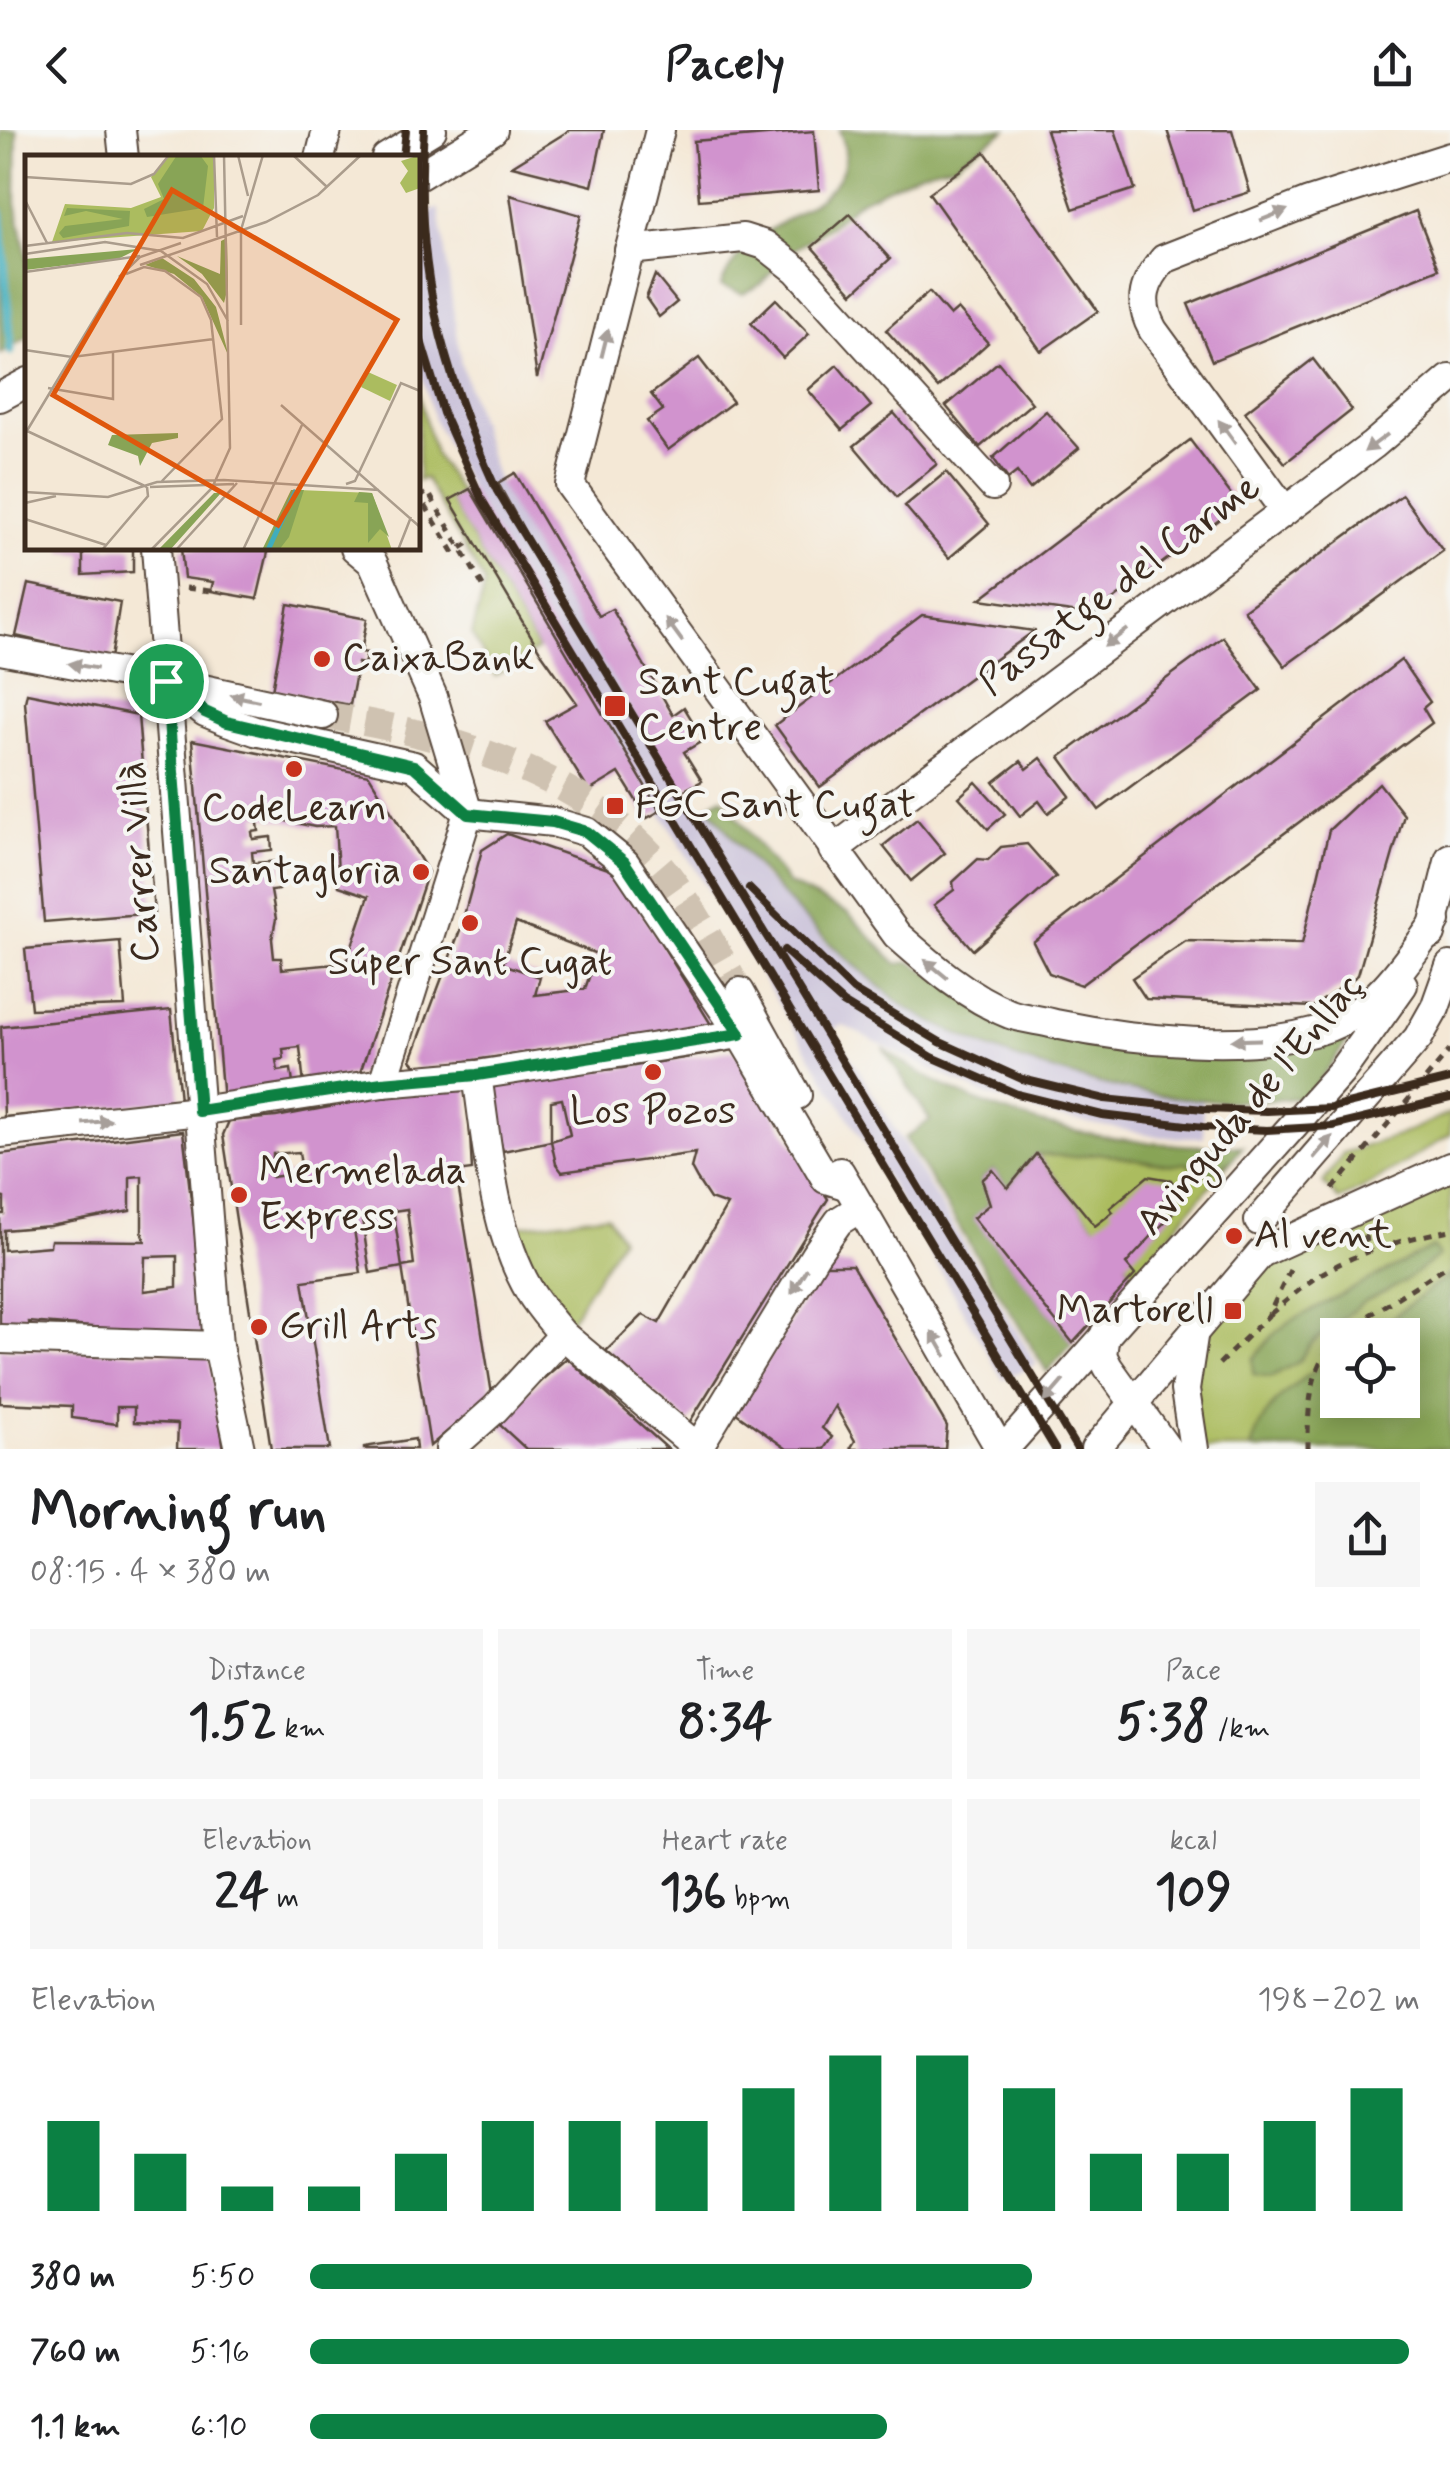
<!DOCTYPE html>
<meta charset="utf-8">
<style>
body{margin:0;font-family:Mynerve,sans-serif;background:#f6f6f6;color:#202124;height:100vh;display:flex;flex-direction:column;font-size:38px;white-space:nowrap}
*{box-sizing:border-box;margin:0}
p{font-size:32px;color:#757577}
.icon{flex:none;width:55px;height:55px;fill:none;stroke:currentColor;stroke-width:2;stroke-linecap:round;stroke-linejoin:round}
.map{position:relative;height:1319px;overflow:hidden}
.details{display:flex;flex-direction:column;background:#fff;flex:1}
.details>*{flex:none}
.fabs{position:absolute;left:1320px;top:1188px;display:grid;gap:20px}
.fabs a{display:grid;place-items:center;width:100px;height:100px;border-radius:0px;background:#fff;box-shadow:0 5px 25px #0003;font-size:50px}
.pin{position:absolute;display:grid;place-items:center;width:85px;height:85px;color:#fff;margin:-42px;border:5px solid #fff;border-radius:50%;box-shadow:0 2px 10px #0007}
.round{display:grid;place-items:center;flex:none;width:105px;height:105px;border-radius:0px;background:#f6f6f6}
.headline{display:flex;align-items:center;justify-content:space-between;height:170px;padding:0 30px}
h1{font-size:55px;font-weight:800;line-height:75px}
.metrics{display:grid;grid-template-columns:repeat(3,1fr);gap:15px;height:170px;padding:10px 30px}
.metrics div{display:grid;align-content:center;border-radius:0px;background:#f6f6f6;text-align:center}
.metrics b{font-size:50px;font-weight:800}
.metrics small{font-size:28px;font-weight:400}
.metrics p{font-size:28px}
.chart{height:280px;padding:20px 30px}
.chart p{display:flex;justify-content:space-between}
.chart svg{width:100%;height:180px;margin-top:10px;stroke:#0b8043;stroke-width:6}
ul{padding:0 30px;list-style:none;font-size:32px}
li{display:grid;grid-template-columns:160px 120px 1fr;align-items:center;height:75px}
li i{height:25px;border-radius:12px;background:#0b8043}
header{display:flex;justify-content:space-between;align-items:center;height:130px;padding:0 30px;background:#fff;font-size:45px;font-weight:800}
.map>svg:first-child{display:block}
</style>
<header><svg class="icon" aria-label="back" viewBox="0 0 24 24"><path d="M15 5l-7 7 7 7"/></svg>Pacely<svg class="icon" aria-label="share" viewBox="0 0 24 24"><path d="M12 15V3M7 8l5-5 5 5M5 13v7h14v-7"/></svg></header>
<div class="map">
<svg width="1450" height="1319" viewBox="0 0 1450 1319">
<rect width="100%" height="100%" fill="#f6f6f2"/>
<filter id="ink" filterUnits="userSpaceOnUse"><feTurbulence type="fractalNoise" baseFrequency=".01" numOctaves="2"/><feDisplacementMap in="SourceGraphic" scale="20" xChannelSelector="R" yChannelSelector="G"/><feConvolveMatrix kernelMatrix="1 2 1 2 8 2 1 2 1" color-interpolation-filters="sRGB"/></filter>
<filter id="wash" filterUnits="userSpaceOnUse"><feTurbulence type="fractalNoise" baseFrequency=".0048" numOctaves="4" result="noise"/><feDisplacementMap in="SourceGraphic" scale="40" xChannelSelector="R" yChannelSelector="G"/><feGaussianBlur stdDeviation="2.25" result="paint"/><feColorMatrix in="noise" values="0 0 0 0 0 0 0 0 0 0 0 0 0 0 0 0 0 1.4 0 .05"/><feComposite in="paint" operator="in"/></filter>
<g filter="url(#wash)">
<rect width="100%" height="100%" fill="#f4e8d6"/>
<path fill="#c8bfd8" d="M439 79 461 233 498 353 581 496 698 682 708 676 762 746 826 812 909 880 1013 927 1093 953 1202 969 1204 1008 1162 1007 1050 986 980 963 842 895 834 899 1037 1234 1003 1250 888 1051 655 674 470 359 434 290 418 231V82Z"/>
<g fill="#abbc5f" stroke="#73733e" stroke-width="2.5" fill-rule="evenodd">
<path d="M418 262 434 323 461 364 451 371 538 519 495 546 472 505 485 454 425 348 418 351Z"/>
<path d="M1450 983V1005L1362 1059 1339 1070 1323 1053 1343 1023 1400 1005Z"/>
<path d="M1097 1023 1173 1035 1187 1033 1206 1045 1232 1030 1135 1145 1036 1024 1074 1027Z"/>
<path d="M1450 1037V1319H1192L1191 1205 1281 1115ZM1338 1205H1402V1270H1338Z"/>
<path d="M607 1085 621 1108 566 1197 539 1161 513 1097Z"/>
</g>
<g fill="#88a456" stroke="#62673a" stroke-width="2.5">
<path d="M0 0H17L16 72 27 128 28 207 0 224Z"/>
<path d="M839 0H1006L955 34 920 42 859 71 831 95 790 122 761 154 743 164 721 156C728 138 738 124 753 112 789 81 868 61 839 0Z"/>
<path d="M722 667 788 754 848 783 897 834 911 832 1003 888 1206 923 1367 884 1308 966C1182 987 1021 942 912 881 896 872 883 858 870 848 807 797 757 740 708 676Z"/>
<path d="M883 918C981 993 1122 1019 1243 1016L1232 1030 1206 1045 1187 1033 1173 1035 1097 1023 1074 1027 1036 1024 1008 1058 993 1040 982 1050 990 1074 974 1088 1073 1213 1047 1242 905 1008 930 990Z"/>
<path d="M1433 1117 1439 1126 1402 1153 1362 1173 1311 1214 1298 1232 1271 1247 1253 1244V1229L1273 1205 1289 1192Z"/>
<path d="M1450 1144V1319H1251C1264 1268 1299 1253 1337 1225L1338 1270H1402V1205H1369Z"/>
</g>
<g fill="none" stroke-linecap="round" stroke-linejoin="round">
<path stroke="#3fadbd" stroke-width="9" d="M0 81 11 221"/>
</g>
<g id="blocks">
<g fill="#d193ce" fill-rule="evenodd">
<path d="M570 0H604L592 56 512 36Z"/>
<path d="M1046 0H1115L1135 59 1073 79Z"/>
<path d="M1167 0H1232L1250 62 1193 80Z"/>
<path d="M814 1 819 60 699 70 694 11Z"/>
<path d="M985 22 1098 181 1041 221 929 63Z"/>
<path d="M510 65 581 85 537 248Z"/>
<path d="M1416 81 1439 139 1212 231 1188 174Z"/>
<path d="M850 84 890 129 853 163 812 117Z"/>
<path d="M655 145 677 172 659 187 646 168Z"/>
<path d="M929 162 950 186 958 179 988 213 938 258 886 200Z"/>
<path d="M776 169 809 204 783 228 751 193Z"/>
<path d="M699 228 733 272 668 320 647 291 663 280 651 264Z"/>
<path d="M1313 229 1352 280 1285 333 1245 282Z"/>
<path d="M998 232 1032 273 980 317 946 276Z"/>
<path d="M837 235 871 276 842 300 808 260Z"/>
<path d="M1046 281 1079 318 1030 359 1017 342 1008 349 993 328Z"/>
<path d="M894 283 937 334 897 367 854 316Z"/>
<path d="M1190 310 1239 375 1093 485 980 469Z"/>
<path d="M946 342 989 394 949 428 905 376Z"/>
<path d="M515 343 599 486 612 479 673 585 684 577 704 610 684 622 702 651 682 661 546 440 498 353Z"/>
<path d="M470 359 660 681 647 688 619 643 589 661 545 591 577 573 540 521 450 370Z"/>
<path d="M1402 365 1443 421 1285 536 1244 480Z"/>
<path d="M63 418H133V442L83 445V424L63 422Z"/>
<path d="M181 418H269L257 469 211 461 213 452 184 448Z"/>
<path d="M28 454 120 472 111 528 16 506Z"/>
<path d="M288 474 367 489 361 522 367 523 364 534 358 533 350 575 272 560Z"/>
<path d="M922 485 1034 501 820 657 775 595Z"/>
<path d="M1223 507 1261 560 1099 680 1060 627Z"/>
<path d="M1401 530 1430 572 1423 578 1432 593 1081 855 1049 843 1033 812Z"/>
<path d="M27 563 138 585 154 783 44 792 25 572Z"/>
<path d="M192 610 369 645 428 742 360 943 304 956 300 917 283 919 284 929 276 930 278 941 291 939 294 961 223 971ZM257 685 315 697 335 696 339 756 369 766 346 833 282 839 281 828H274L272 809 276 789 271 761 279 760 277 740H283L282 731 253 733 252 722 272 720 271 707 253 709 252 702 259 701Z"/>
<path d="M1041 628 1070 666 1048 683 1039 671 1020 686 994 652 1021 631 1027 639Z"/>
<path d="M976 652 1005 684 988 699 959 667Z"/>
<path d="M1379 653 1404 685 1358 845 1313 877 1146 869 1132 848 1186 811 1302 814 1329 700Z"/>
<path d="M917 689 945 723 911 751 883 716Z"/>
<path d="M507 704 611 740 626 756 712 896 418 938 411 930 460 800 482 720ZM516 793 597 824 585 859 535 865 540 847 503 834Z"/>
<path d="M1027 714 1056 747 973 820 934 775 954 760 953 752 978 729 988 730 1001 717Z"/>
<path d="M120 811 125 876 31 879 25 819Z"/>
<path d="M171 880 180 970 4 987 1 897Z"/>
<path d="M734 920 828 1069 689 1293 606 1221 643 1185 659 1193 727 1075 710 1069 697 1049 691 1038 695 1023 562 1042 556 1034 551 1011 503 1021 494 986 492 953 622 938ZM562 969 570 1005 551 1011V971Z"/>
<path d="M467 951 472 1040 456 1042 492 1264 430 1316 402 1137 370 1143 362 1089 394 1085 402 1137 414 1135 407 1079 352 1087 361 1143 303 1151 330 1319H271L223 1005 229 991 276 987ZM299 1022 302 1043 272 1047 273 1024Z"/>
<path d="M183 1001 207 1206 29 1192 30 1200H0V1084H4V1068L0 1067V1024ZM142 1046V1101L145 1111 51 1110 50 1116 4 1120V1100L50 1096 130 1081V1047ZM177 1126V1157L144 1161 145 1127Z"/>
<path d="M1036 1024 1095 1096 1113 1082 1110 1078 1148 1046 1171 1050 1176 1058 1163 1070 1173 1083 1126 1134 1135 1145 1073 1213 973 1088 990 1074 982 1050 993 1040 1008 1058Z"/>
<path d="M825 1135H852L947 1296 945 1319H850L855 1311 835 1276 822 1298 832 1307 824 1319H787L736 1283Z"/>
<path d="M0 1219 208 1224 224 1319H177L178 1294 134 1292V1277H117V1294L72 1288V1276L0 1273Z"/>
<path d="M567 1228 668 1319H526L500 1295 511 1277Z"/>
<path d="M415 1309 416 1319H364V1317Z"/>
</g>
</g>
</g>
<g filter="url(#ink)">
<use href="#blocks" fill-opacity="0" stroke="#57463a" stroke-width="2.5"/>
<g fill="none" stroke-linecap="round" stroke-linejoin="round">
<path stroke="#cfc2b1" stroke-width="28" stroke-dasharray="28 14" stroke-linecap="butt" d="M323 585C440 603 578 639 658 733 691 771 714 819 740 862"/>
<g stroke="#57463a" stroke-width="32">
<g id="minor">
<path d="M121 0 124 28"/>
<path d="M660 0 570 355 897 805C931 835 967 867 1010 884 1024 889 1041 890 1055 894 1132 910 1254 924 1329 897 1377 879 1408 830 1436 791"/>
<path d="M320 28 327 0"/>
<path d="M386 28 432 0"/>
<path d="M418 46 493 0"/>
<path d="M629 120 743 108 765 115 797 140 993 356"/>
<path d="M0 267 28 252"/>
<path d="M1285 381 1153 200C1137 171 1144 152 1164 129L1309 72 1450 27"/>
<path d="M156 418 218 1216 240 1319"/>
<path d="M355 418 373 433 433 567 468 683 383 953"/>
<path d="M0 520 166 551 323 585"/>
<path d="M166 551 205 582 227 591 255 601 414 636 468 683 553 692 587 702 625 733 740 904 826 1049 848 1056"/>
<path d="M833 720 1373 315 1450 249"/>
<path d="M1431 804 1450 728"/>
<path d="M740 862 797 965"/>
<path d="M0 1003 199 981 383 953 477 945 740 904"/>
<path d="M840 1042 1000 1319"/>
<path d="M1259 1091 1418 908 1435 878 1450 836"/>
<path d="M1105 1204 1102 1225 1108 1237 1167 1319"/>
<path d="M563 1205 698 1318"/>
<path d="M1193 1207 1185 1260 1194 1319"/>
<path d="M0 1209 218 1216"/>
<path d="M450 1319 495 1279 563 1205C552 1191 539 1177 530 1162 492 1097 488 1018 477 945"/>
<path d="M697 1319 815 1125 839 1091 860 1078"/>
<path d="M1004 1319 1341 942 1403 855"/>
<path d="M1095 1319 1261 1123 1450 1037"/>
</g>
</g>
<g stroke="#57463a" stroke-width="5" stroke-dasharray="8 8" stroke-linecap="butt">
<path d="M461 418 470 412"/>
<path d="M454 423 420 367 428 362 484 458"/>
<path d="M186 458 211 461"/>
<path d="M1333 1059 1450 920"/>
<path d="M1364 1105 1371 1120"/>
<path d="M1270 1184C1287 1171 1303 1155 1321 1144 1361 1120 1405 1109 1450 1100"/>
<path d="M1344 1205 1365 1188 1450 1134"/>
<path d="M1219 1234 1268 1186 1290 1140"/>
<path d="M1308 1319C1308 1284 1308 1234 1338 1210"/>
</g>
<use href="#minor" stroke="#fff" stroke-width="28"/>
<g stroke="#3b2a1e" stroke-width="8">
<path d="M424 0C413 133 442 241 497 361L1077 1319"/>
<path d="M403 28 406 0"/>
<path d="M418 201 443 283 481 368 1055 1319"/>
<path d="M749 758 853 860 940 912 1022 949 1105 969 1203 979 1267 981 1331 978 1450 949"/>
<path d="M784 820 843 873 932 927 1017 964 1102 985 1203 997 1267 1000 1333 996 1450 968"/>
</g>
</g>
<defs><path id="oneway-solid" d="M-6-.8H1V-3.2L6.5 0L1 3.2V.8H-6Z" transform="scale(2.5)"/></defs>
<g fill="#a79f9a">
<use href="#oneway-solid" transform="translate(1274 85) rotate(-22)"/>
<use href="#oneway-solid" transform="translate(605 213) rotate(-76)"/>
<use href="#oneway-solid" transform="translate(1227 302) rotate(-126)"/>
<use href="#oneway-solid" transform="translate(1376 313) rotate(143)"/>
<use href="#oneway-solid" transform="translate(674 500) rotate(-126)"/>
<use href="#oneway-solid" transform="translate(1116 508) rotate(143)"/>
<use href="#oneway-solid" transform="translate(83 536) rotate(-170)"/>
<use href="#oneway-solid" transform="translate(245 568) rotate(-168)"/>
<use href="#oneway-solid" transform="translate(936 839) rotate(-141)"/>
<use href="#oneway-solid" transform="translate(1246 910) rotate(178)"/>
<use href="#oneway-solid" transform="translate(97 992) rotate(-6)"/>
<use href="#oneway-solid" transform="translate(1323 1017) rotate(-49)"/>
<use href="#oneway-solid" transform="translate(799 1151) rotate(122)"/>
<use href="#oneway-solid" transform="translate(939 1214) rotate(-120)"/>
<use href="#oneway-solid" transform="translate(1054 1261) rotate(131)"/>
</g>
</g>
<g fill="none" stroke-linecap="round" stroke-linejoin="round" filter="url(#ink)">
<g stroke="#fff" stroke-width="20">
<path id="route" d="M166 551 205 582 227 592 414 636 468 684 553 692 587 702 624 732 740 904 477 945 382 953 199 981Z"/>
</g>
<use href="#route" stroke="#0b8043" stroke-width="12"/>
</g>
<g fill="#c8321e" stroke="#f6f6f2" stroke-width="4">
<circle cx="322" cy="529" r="10"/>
<rect x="603" y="564" width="24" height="24" rx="5"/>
<circle cx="294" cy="639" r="10"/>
<rect x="605" y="666" width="20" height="20" rx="5"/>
<circle cx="421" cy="742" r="10"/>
<circle cx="470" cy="793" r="10"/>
<circle cx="653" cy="942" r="10"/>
<circle cx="239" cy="1065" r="10"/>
<circle cx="1234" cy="1106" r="10"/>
<rect x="1223" y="1171" width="20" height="20" rx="5"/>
<circle cx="259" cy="1197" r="10"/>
</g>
<g text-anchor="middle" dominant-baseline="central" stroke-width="8" stroke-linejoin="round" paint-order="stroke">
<g font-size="40" fill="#3b2a1e" stroke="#f6f6f2">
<text transform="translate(1120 455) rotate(-37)">Passatge del Carme</text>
<text transform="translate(140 732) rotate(-94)">Carrer Villà</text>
<text transform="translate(1250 975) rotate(-50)">Avinguda de l'Enllaç</text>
</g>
<g font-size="40" fill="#3b2a1e" stroke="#f6f6f2" text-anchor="start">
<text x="342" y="529">CaixaBank</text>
<text x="638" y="553">Sant Cugat<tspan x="638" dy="46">Centre</tspan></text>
<text x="635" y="676">FGC Sant Cugat</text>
<text x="294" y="679" text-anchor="middle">CodeLearn</text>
<text x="401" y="742" text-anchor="end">Santagloria</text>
<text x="470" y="833" text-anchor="middle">Súper Sant Cugat</text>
<text x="653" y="982" text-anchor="middle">Los Pozos</text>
<text x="259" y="1042">Mermelada<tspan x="259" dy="46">Express</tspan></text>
<text x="1254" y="1106">Al vent</text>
<text x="1213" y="1181" text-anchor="end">Martorell</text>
<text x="279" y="1197">Grill Arts</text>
</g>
</g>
<g transform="translate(25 25)">
<rect width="395" height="395" fill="#f4e8d6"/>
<path d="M144 0H189V53L177 76 27 87 40 49 106 53 136 42 126 22ZM395 0V33L381 38 375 28 383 16 376 6ZM343 217 372 230 365 246 336 232ZM274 335 347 338 367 395H249Z" fill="#abbc5f"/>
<path d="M152 0H175L183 11 178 53 122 62 119 54 139 44 133 29ZM42 53 105 56 104 71 38 83 34 78 40 71 98 64 61 56 39 61ZM202 83 203 132 199 148 177 119 152 101 195 119 196 86ZM113 94 93 104 0 115V104ZM137 103 169 124 191 152 204 202 177 142 149 119 120 110ZM153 278V283L127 288 115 311 113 301 83 290 87 280ZM266 335H279L264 382 254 395H237ZM334 337 347 338 364 382 355 374 343 388V348L329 347ZM189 338H196L145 395H133Z" fill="#88a456"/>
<path fill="none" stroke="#3fadbd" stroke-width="5" d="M243 395 271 335"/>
<path fill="none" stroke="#aa9c8c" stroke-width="2.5" d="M189 0 192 82M213 0 223 41M268 0 302 32M0 22 106 29 129 19 144 0M0 45 22 88M0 91 102 78 158 83 218 61M0 99 80 87 136 96 182 129 203 166M115 110 241 67 293 40 336 0M0 117 115 101M101 119 119 112 140 116 176 142 186 165 197 264 137 326M94 122 115 102 156 88M216 170V75L238 0M0 195 47 202 189 184M23 233 88 244V196M256 250 395 372M0 275 122 332M0 279 86 136M321 329 330 326 376 228 395 236M125 332 209 329M0 337 83 342 132 327 199 325 354 335M0 348 31 341M0 364 81 390M77 395 123 341 122 332M126 395 187 333 205 293 199 0M151 395 212 328M218 395 277 270M373 395 386 362"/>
<path fill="#df570d" fill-opacity="0.15" stroke="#df570d" stroke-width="5" d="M147 35 372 165 253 370 28 240Z"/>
<rect width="395" height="395" fill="none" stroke="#3b2a1e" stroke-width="5"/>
</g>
</svg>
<div class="fabs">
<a><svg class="icon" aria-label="locate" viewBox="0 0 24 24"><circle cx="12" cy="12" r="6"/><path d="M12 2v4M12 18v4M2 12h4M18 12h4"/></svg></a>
</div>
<div class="pin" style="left:166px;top:551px;background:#1e9e55"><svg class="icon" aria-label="arrive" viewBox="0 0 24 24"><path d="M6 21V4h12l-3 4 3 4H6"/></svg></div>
</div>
<section class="details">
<div class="headline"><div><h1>Morning run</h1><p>08:15 · 4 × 380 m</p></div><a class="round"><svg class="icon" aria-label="share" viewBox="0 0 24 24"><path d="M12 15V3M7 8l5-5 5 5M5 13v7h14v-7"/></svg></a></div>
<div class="metrics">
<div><p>Distance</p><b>1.52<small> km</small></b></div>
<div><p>Time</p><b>8:34</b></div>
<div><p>Pace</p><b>5:38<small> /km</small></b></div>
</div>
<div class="metrics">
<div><p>Elevation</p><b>24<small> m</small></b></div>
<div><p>Heart rate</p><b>136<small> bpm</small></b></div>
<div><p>kcal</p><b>109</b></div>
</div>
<div class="chart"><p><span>Elevation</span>198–202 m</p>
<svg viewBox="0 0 160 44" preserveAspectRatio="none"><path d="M5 44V22M15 44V30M25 44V38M35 44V38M45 44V30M55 44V22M65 44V22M75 44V22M85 44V14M95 44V6M105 44V6M115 44V14M125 44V30M135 44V30M145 44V22M155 44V14"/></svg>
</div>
<ul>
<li><b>380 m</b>5:50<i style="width:65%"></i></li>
<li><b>760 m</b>5:16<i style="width:99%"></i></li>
<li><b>1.1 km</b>6:10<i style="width:52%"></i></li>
</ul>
</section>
